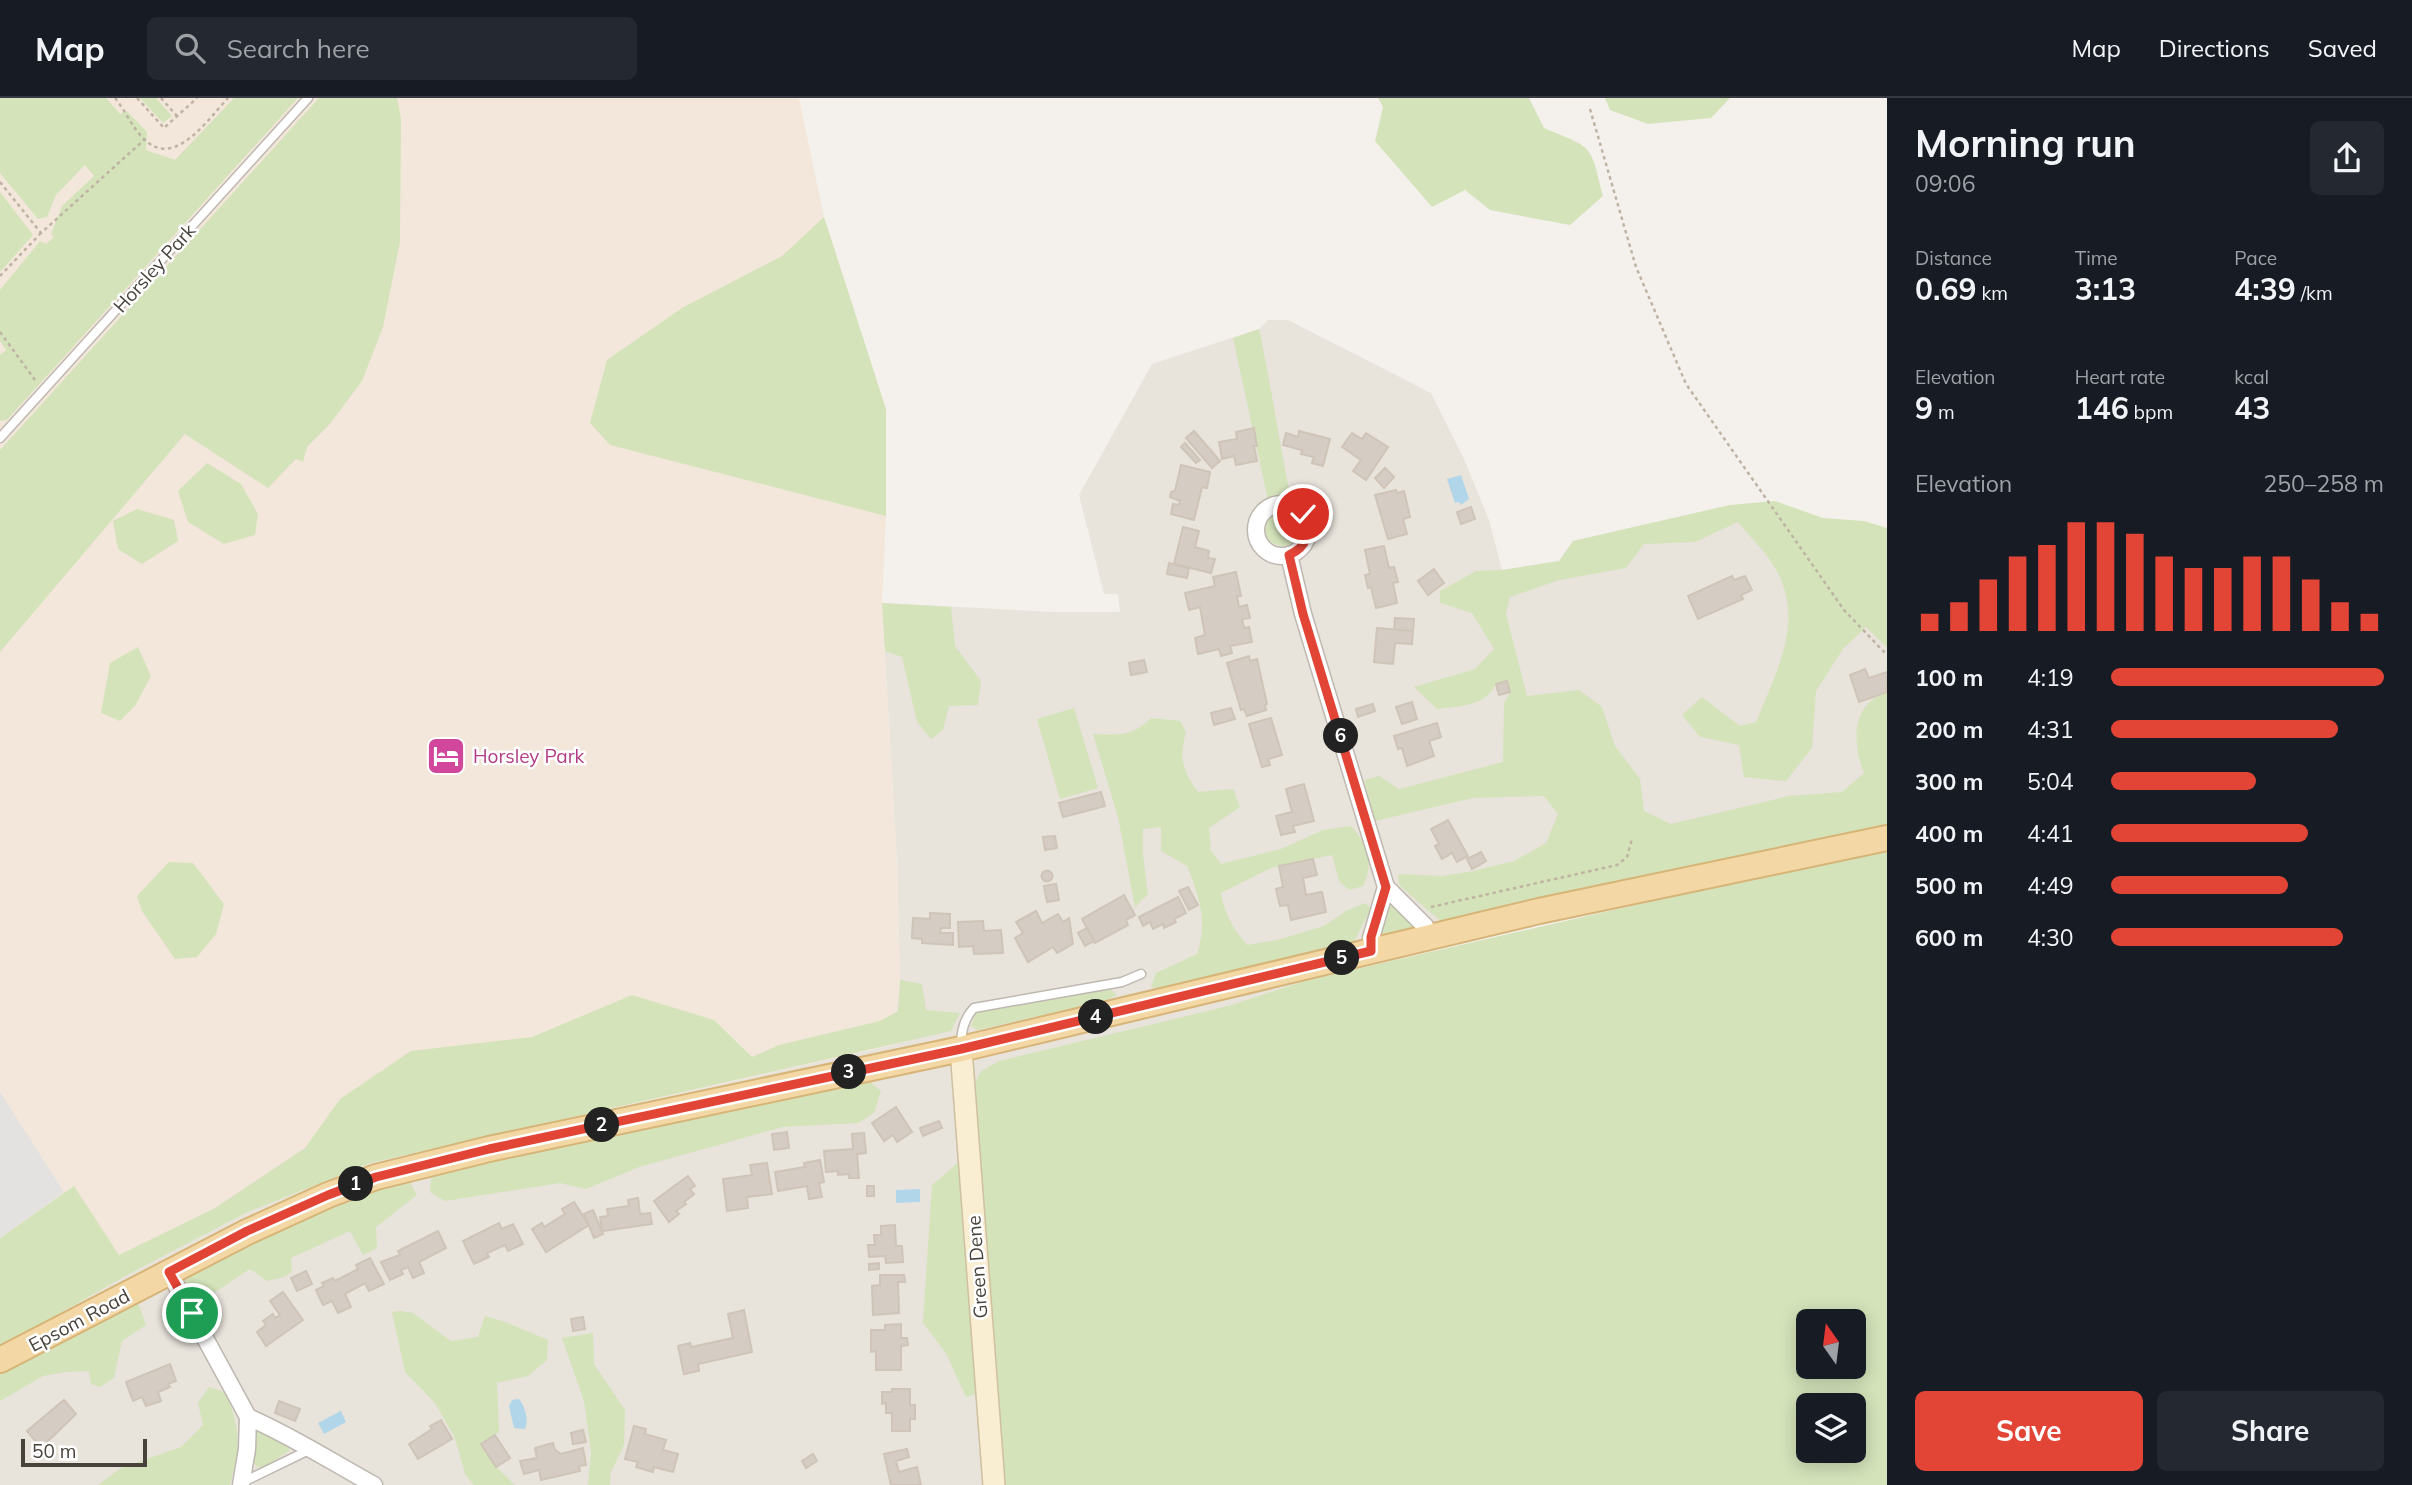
<!DOCTYPE html>
<meta charset="utf-8">
<style>
body{margin:0;font-family:Mulish,sans-serif;background:#242831;color:#f1f3f6;height:100vh;display:flex;flex-direction:column;font-size:26px;white-space:nowrap}
*{box-sizing:border-box;margin:0}
p{font-size:23px;color:#9ea1a6}
.icon{flex:none;width:38px;height:38px;fill:none;stroke:currentColor;stroke-width:2;stroke-linecap:round;stroke-linejoin:round}
.map{position:relative;flex:1;overflow:hidden}
.panel{display:flex;flex-direction:column;background:#171b24;width:525px}
.panel>*{flex:none}
.needle{width:46px;rotate:346deg}
.tools{position:absolute;left:1796px;top:1211px;display:grid;gap:14px}
.tools a{display:grid;place-items:center;width:70px;height:70px;border-radius:10px;background:#171b24;box-shadow:0 4px 18px #0003;font-size:35px}
.scale{position:absolute;left:21px;bottom:18px;width:126px;box-sizing:border-box;padding-left:7px;border:4px solid #48423b;border-top:0;font-size:19px;line-height:24px;white-space:nowrap;color:#48423b;-webkit-text-stroke:5px #fff;paint-order:stroke}
.pin{position:absolute;display:grid;place-items:center;width:60px;height:60px;color:#fff;margin:-30px;border:4px solid #fff;border-radius:50%;box-shadow:0 2px 7px #0007}
.km{position:absolute;width:35px;height:35px;margin:-18px;border-radius:50%;background:#222;color:#fff;font-size:19px;line-height:35px;text-align:center}
.round{display:grid;place-items:center;flex:none;width:74px;height:74px;border-radius:10px;background:#242831}
.overview{display:flex;align-items:center;justify-content:space-between;height:119px;padding:0 28px}
h1{font-size:38px;font-weight:700;line-height:52px}
.figures{display:grid;grid-template-columns:repeat(3,1fr);gap:10px;height:119px;padding:7px 28px}
.figures div{display:grid;align-content:center}
.figures b{font-size:30px;font-weight:700}
.figures small{font-size:19px;font-weight:400}
.figures p{font-size:19px}
.chart{height:196px;padding:14px 28px}
.chart p{display:flex;justify-content:space-between}
.chart svg{width:100%;height:126px;margin-top:7px;stroke:#e24436;stroke-width:6}
.cta{display:flex;gap:14px;margin-top:auto;padding:14px 28px}
.cta a{flex:1;height:80px;border-radius:10px;background:#e24436;color:#fff;font-size:28px;font-weight:700;line-height:80px;text-align:center}
.cta a+a{background:#242831;color:#f1f3f6}
ul{padding:0 28px;list-style:none;font-size:23px}
li{display:grid;grid-template-columns:112px 84px 1fr;align-items:center;height:52px}
li i{height:18px;border-radius:9px;background:#e24436}
header{display:flex;align-items:center;gap:42px;box-sizing:border-box;height:98px;padding:0 35px;background:#171b24;border-bottom:2px solid #363941}
header strong{font-size:33px}
nav{display:flex;gap:38px;margin-inline-start:auto;font-size:24px}
.search{width:490px;height:63px;background:#242831;display:flex;align-items:center;gap:18px;box-sizing:border-box;padding:0 24px;border-radius:10px;color:#9ea1a6;font-size:26px}
main{display:flex;flex:1;min-height:0}
.map>svg:first-child{display:block}
</style>
<header>
<strong>Map</strong>
<div class="search"><svg class="icon" aria-label="search" viewBox="0 0 24 24"><circle cx="10" cy="10" r="6"/><path d="M15 15l6 6"/></svg>Search here</div>
<nav><a>Map</a><a>Directions</a><a>Saved</a></nav>
</header>
<main>
<div class="map">
<svg width="1887" height="1387" viewBox="0 0 1887 1387">
<rect width="100%" height="100%" fill="#f4f1ec"/>
<path fill="#e8e3db" d="M1268 222H1288L1431 295 1464 361 1489 422 1502 472 1559 463 1573 443 1730 407 1867 529 1887 550V754L1779 774 1462 845 1304 883 1228 908 1001 1387H0V1249L131 1175 246 1115 371 1065 893 947 900 882 897 764 882 505 1054 514H1120L1118 496H1104L1079 397 1152 266 1259 231Z"/>
<path fill="#f3e7db" d="M0 0H799L824 119 886 311V418L882 505 897 764 900 882 893 947 371 1065 246 1115 131 1175 0 1249Z"/>
<g fill="#d4e3ba" fill-rule="evenodd">
<path d="M0 0H106L120 16 127 13 147 34 146 52 175 62 234 0H298L7 322 0 323V257L6 252 0 243V192L40 143 46 146 54 139 51 136 62 108 94 78 85 67 56 97 47 119 38 121 0 75Z"/>
<path d="M140 0H156L172 18 163 25Z"/>
<path d="M319 0H397L401 20 400 144 383 229 362 283 329 327 307 349 303 364 296 361 268 390 185 336 0 554V352Z"/>
<path d="M1378 0H1529L1544 30C1594 51 1590 45 1603 98L1570 127 1490 112 1465 92 1432 109 1375 43 1383 9Z"/>
<path d="M1605 0H1730L1711 20 1648 26 1610 12Z"/>
<path d="M0 94 33 137 0 174Z"/>
<path d="M824 119 886 311V418L610 347 590 325 607 262 682 210 782 158Z"/>
<path d="M1259 231C1271 287 1279 342 1290 397L1268 402 1233 240Z"/>
<path d="M207 365 241 386 258 416 255 437 224 446 188 424 178 393Z"/>
<path d="M1775 403 1823 420 1864 423 1887 430V550L1866 529 1843 551 1816 593 1812 650 1786 683 1744 679 1739 647 1700 639 1682 617 1702 599 1740 628 1756 624C1776 574 1806 523 1775 470 1766 454 1750 439 1738 424L1695 444 1644 446 1626 470 1559 482 1510 499 1506 516 1527 598 1579 592 1602 609 1615 648 1640 681 1644 713 1671 726 1789 698 1842 694 1864 675C1852 645 1851 606 1887 594V732L1452 827 1438 821 1399 787 1398 776 1442 778 1474 773 1514 763 1546 745 1558 716 1544 698 1473 700 1375 723 1364 682 1379 678 1399 691 1503 664 1504 605 1510 594 1507 584 1496 586C1484 609 1460 608 1437 611L1414 589 1475 571 1494 551 1472 515 1440 505V493L1476 473 1502 472 1559 463 1573 443 1730 407Z"/>
<path d="M137 411 174 422 178 443 142 466 118 451 113 423Z"/>
<circle cx="1283" cy="430" r="18"/>
<path d="M882 505 951 509 955 548 981 583 978 607 949 608 943 632 931 641 917 624 902 559 885 553Z"/>
<path d="M138 549 151 578 135 608 120 623 101 615 110 565Z"/>
<path d="M1074 610 1098 690 1060 701 1037 621Z"/>
<path d="M1151 620 1180 623 1186 634C1179 660 1182 672 1198 694L1233 691 1240 709 1209 730 1211 753 1221 766 1281 751 1323 732 1351 728C1367 745 1375 765 1363 788L1349 792 1339 783 1332 757 1271 770 1221 795C1224 815 1234 832 1247 847L1277 842 1324 828 1346 813 1365 805 1371 810 1354 844 1343 853 1160 891 1151 889 1156 875 1197 856C1208 824 1199 797 1187 768L1161 753V729L1143 731V757L1148 796 1135 809 1118 719 1093 636C1118 637 1132 639 1151 620Z"/>
<path d="M1887 754V1387H1001L973 989 981 973 999 963 1228 908 1304 883 1779 774ZM1808 1223H1853V1269H1808ZM1808 1307H1853V1353H1808Z"/>
<path d="M169 764 193 765 224 806 216 836 197 859 175 861 142 813 137 798Z"/>
<path d="M1393 807 1409 820 1414 829 1413 837 1381 844 1378 836 1383 813Z"/>
<path d="M900 882 922 886 926 912 960 915 951 933 371 1065 246 1115 131 1175 0 1249V1140L74 1088 119 1157 215 1110 305 1050 340 1001 411 953 532 939 632 897 714 922 752 959 779 947 880 923 898 913Z"/>
<path d="M1109 890 1117 897 1106 903 977 932 971 928 976 915Z"/>
<path d="M869 983 881 993 874 1015 858 1025 783 1029 639 1069 586 1091 560 1085 445 1103 430 1094 432 1074 839 984Z"/>
<path d="M959 1064 979 1295 966 1299 946 1255 923 1225 932 1087Z"/>
<path d="M407 1079 417 1097 376 1129 377 1150 363 1157 350 1133 291 1160 292 1174 284 1179 267 1183 250 1171 203 1202 194 1201 182 1181 255 1135Z"/>
<path d="M126 1204 138 1205 146 1227 122 1243 114 1280 100 1289 91 1286 89 1273 66 1274 43 1278 0 1303V1270Z"/>
<path d="M401 1213 413 1215 451 1243 478 1239 485 1218 508 1225 548 1242 547 1262 528 1278 497 1285 499 1334 481 1346 496 1369 515 1387H474L465 1376 455 1340 435 1305 405 1274 392 1214Z"/>
<path d="M593 1235 594 1266 625 1312 624 1347 611 1374 610 1387H588L591 1353 584 1303 562 1240Z"/>
<path d="M209 1289 227 1295C240 1336 241 1346 230 1387H98L121 1370 181 1349 203 1327 198 1305Z"/>
<path d="M263 1331 288 1343 289 1353 263 1370 256 1368 251 1362 257 1334Z"/>
</g>
<path fill="#e4e2e0" d="M0 994 64 1094 0 1140Z"/>
<g fill="#b1d6e9">
<path d="M1461 377 1469 401 1461 407 1459 404 1455 405 1447 381Z"/>
<path d="M920 1091V1104L896 1105V1092Z"/>
<path d="M519 1301C525 1308 529 1323 525 1331L514 1330 509 1308 512 1302Z"/>
<path d="M341 1313 346 1324 324 1336 318 1325Z"/>
</g>
<g fill="#d5cdc3" stroke="#cfc4b7" stroke-width="2">
<path d="M1254 330 1257 348H1254L1257 363 1236 367 1234 358 1222 361 1219 344 1237 341 1236 334Z"/>
<path d="M1194 333 1220 363 1212 370 1186 340Z"/>
<path d="M1299 333 1330 341 1323 368 1312 365 1314 359 1301 356 1302 352 1283 347 1286 335 1298 339Z"/>
<path d="M1352 335 1362 341 1366 335 1388 349 1366 382 1353 373 1361 362 1342 349Z"/>
<path d="M1185 345 1200 362 1196 365 1181 349Z"/>
<path d="M1181 367 1210 374 1207 390 1202 389 1194 422 1171 416 1173 406 1179 407 1180 403 1170 399 1171 394 1175 393Z"/>
<path d="M1385 370 1394 379 1384 390 1375 380Z"/>
<path d="M1396 392 1397 395 1404 393 1410 419 1403 421 1407 436 1388 441 1375 397Z"/>
<path d="M1471 409 1475 421 1461 426 1457 414Z"/>
<path d="M1183 429 1199 433 1195 449 1209 453 1208 460 1215 461 1211 475 1174 466Z"/>
<path d="M1384 448 1389 470 1394 469 1398 484 1393 485 1397 505 1376 510 1371 489 1368 490 1365 477 1370 476 1365 452Z"/>
<path d="M1169 465 1189 470 1187 480 1167 476Z"/>
<path d="M1434 471 1444 485 1428 497 1418 483Z"/>
<path d="M1236 474 1241 498H1237L1239 509 1247 507 1250 520 1242 521 1244 530 1249 529 1252 544 1230 548 1232 555 1221 558 1219 551 1198 556 1195 540 1205 537 1200 509 1189 512 1185 495 1215 488 1213 479Z"/>
<path d="M1732 478 1734 482 1745 478 1752 492 1741 497 1743 501 1698 521 1688 498Z"/>
<path d="M1395 520 1414 521 1413 533 1394 532Z"/>
<path d="M1377 530 1413 533 1412 546 1395 545 1393 566 1374 564Z"/>
<path d="M1249 558 1250 563 1257 561 1267 606 1265 607 1266 612 1247 618 1244 611 1241 612 1227 565Z"/>
<path d="M1144 562 1147 574 1131 577 1129 565Z"/>
<path d="M1865 571 1869 580 1887 574V594L1859 604 1850 577Z"/>
<path d="M1507 583 1510 594 1499 597 1496 586Z"/>
<path d="M1412 604 1417 621 1402 626 1396 609Z"/>
<path d="M1373 606 1375 613 1358 619 1356 611Z"/>
<path d="M1231 610 1235 621 1214 627 1211 615Z"/>
<path d="M1271 620 1282 657 1268 661 1270 667 1262 669 1249 626Z"/>
<path d="M1437 625 1441 639 1429 643 1434 658 1407 668 1402 650 1398 651 1394 638Z"/>
<path d="M1304 686 1314 723 1293 728 1295 734 1281 737 1276 718 1292 714 1286 691Z"/>
<path d="M1101 694 1105 708 1063 719 1059 705Z"/>
<path d="M1448 722 1468 758 1457 764 1452 755 1442 761 1435 748 1439 746 1431 731Z"/>
<path d="M1055 738 1057 750 1045 752 1043 739Z"/>
<path d="M1481 754 1486 763 1472 771 1467 761Z"/>
<path d="M1313 761 1317 777 1303 780 1306 797 1322 794 1326 814 1291 822 1288 807 1280 808 1276 791 1283 789 1279 768Z"/>
<circle cx="1047" cy="778" r="5.5"/>
<path d="M1056 786 1059 802 1047 804 1044 788Z"/>
<path d="M1188 789 1198 807 1189 812 1179 793Z"/>
<path d="M1124 797 1135 817 1126 822 1128 827 1095 845 1082 821Z"/>
<path d="M1178 799 1186 815 1174 821 1176 824 1164 830 1163 826 1153 831 1150 824 1143 828 1139 819Z"/>
<path d="M1036 813 1042 825 1058 816 1063 824 1069 820 1073 846 1057 855 1053 849 1028 864 1015 840 1023 835 1016 824Z"/>
<path d="M930 815 950 816V830H941L940 835H953V847L922 845V841L912 840 913 820 930 821Z"/>
<path d="M983 823 984 833 1001 832 1003 855 974 856 973 848 959 849 958 824Z"/>
<path d="M1087 830 1094 843 1085 848 1078 835Z"/>
<path d="M896 1009 912 1034 897 1044 893 1037 884 1043 872 1025Z"/>
<path d="M939 1023 942 1030 923 1038 920 1030Z"/>
<path d="M787 1034 789 1050 774 1052 772 1036Z"/>
<path d="M864 1035 866 1055 857 1056 859 1080H849V1076L838 1077V1073L826 1074 824 1053 853 1051 852 1036Z"/>
<path d="M820 1062 824 1084 819 1085 822 1099 809 1101 807 1088 778 1093 775 1074 805 1069 804 1065Z"/>
<path d="M767 1065 772 1096 747 1099 748 1110 727 1113 723 1081 752 1077 750 1067Z"/>
<path d="M688 1078 695 1088 690 1091 694 1096 684 1104 686 1106 676 1113 679 1116 669 1124 654 1103Z"/>
<rect x="867" y="1088" width="7" height="10"/>
<path d="M638 1100 640 1116 650 1115 652 1126 602 1133 600 1119 608 1118 607 1111 629 1108 628 1102Z"/>
<path d="M574 1104 589 1127 546 1154 532 1131 542 1125 544 1129 565 1116 562 1111Z"/>
<path d="M593 1112 603 1136 594 1140 584 1116Z"/>
<path d="M499 1125 502 1131 513 1126 523 1146 508 1153 505 1147 487 1155 489 1159 474 1166 463 1143Z"/>
<path d="M895 1127 896 1148H902L903 1164 886 1165 885 1158 869 1159 868 1147H875L874 1137H881V1128Z"/>
<path d="M438 1133 446 1150 419 1164 424 1175 413 1180 408 1169 401 1172 403 1176 390 1182 381 1164 400 1157 398 1153Z"/>
<path d="M370 1160 384 1186 369 1193 365 1185 345 1196 351 1209 338 1215 332 1203 323 1207 316 1192 324 1188 322 1185 333 1180 335 1183 358 1171 356 1167Z"/>
<path d="M879 1165V1171L869 1172V1166Z"/>
<path d="M306 1173 312 1186 297 1193 291 1180Z"/>
<path d="M880 1177H904L905 1184H898L899 1215 873 1217 872 1188 880 1187Z"/>
<path d="M283 1194 303 1222 266 1248 257 1234 266 1227 263 1223 273 1216 275 1220 280 1217 270 1203Z"/>
<path d="M744 1212 752 1254 698 1266 699 1273 684 1276 678 1248 690 1245 691 1249 733 1240 728 1216Z"/>
<path d="M583 1219 585 1231 573 1233 571 1221Z"/>
<path d="M901 1226V1240H907L908 1247 901 1248V1272H876V1253L871 1254V1232H885V1227Z"/>
<path d="M170 1266 176 1283 168 1286 170 1289 158 1294 161 1303 146 1308 142 1299 133 1303 126 1284Z"/>
<path d="M892 1291H910V1307H915V1321H910V1333H892V1315H886V1305L882 1306V1294H892Z"/>
<path d="M64 1302 76 1316 41 1350 27 1333Z"/>
<path d="M279 1303 300 1311 295 1323 275 1315Z"/>
<path d="M441 1322 452 1341 418 1361 409 1346 432 1331 430 1328Z"/>
<path d="M634 1328 646 1331 645 1336 666 1342 663 1352 678 1356 673 1374 654 1369 653 1374 636 1369 638 1364 625 1361Z"/>
<path d="M583 1332 586 1344 573 1346 571 1335Z"/>
<path d="M495 1337 510 1360 496 1369 481 1346Z"/>
<path d="M553 1345 555 1352 561 1356 583 1350 586 1367 579 1368 580 1373 541 1382 539 1372 524 1376 520 1363 537 1360 535 1350Z"/>
<path d="M907 1351 909 1359 896 1363 899 1374 917 1369 921 1387H891L884 1356Z"/>
<path d="M813 1356 817 1363 806 1370 802 1363Z"/>
</g>
<g fill="none" stroke-linecap="round" stroke-linejoin="round">
<g stroke="#bfb8b0" stroke-width="11">
<g id="lane">
<path d="M0 340 308 0"/>
<path d="M961 948C961 934 964 920 974 910L1122 884 1141 876"/>
<path d="M241 1385 309 1352"/>
</g>
</g>
<g stroke="#bfb8b0" stroke-width="19">
<g id="street">
<circle cx="1282" cy="432" r="26"/>
<path d="M1289 457 1303 516 1386 789 1371 840V853"/>
<path d="M1386 789 1425 828 1430 839"/>
<path d="M169 1174 248 1319 247 1351 241 1387"/>
<path d="M248 1319C292 1338 332 1364 374 1387"/>
</g>
</g>
<g stroke="#cec0a1" stroke-width="24">
<path id="secondary" d="M961 951 994 1387"/>
</g>
<g stroke="#d7b477" stroke-width="28">
<path id="primary" d="M0 1262 247 1134 328 1097 376 1079 489 1051 961 951 1539 813 1887 740"/>
</g>
<g stroke="#bfb3a3" stroke-width="2.5" stroke-dasharray="3.5 3.5" stroke-linecap="butt">
<path d="M115 0C125 12 132 29 143 40 174 73 208 21 228 0"/>
<path d="M137 0 164 30 197 0"/>
<path d="M161 0 177 18"/>
<path d="M1590 11 1636 169 1686 286 1844 512 1887 557"/>
<path d="M0 84 41 135 144 42"/>
<path d="M0 178 41 135"/>
<path d="M0 234 35 282"/>
<path d="M1431 809 1617 767 1627 759 1632 741"/>
</g>
<use href="#lane" stroke="#fff" stroke-width="8"/>
<use href="#street" stroke="#fff" stroke-width="16"/>
<use href="#secondary" stroke="#f9edd2" stroke-width="21"/>
<use href="#primary" stroke="#f3d8a6" stroke-width="24"/>
</g>
<g fill="none" stroke-linecap="round" stroke-linejoin="round">
<g stroke="#fff" stroke-width="14">
<path id="route" d="M192 1215 169 1174 247 1133 328 1097 376 1079 489 1051 961 951 1371 853V839L1386 789 1303 516 1289 457C1307 449 1312 434 1303 416"/>
</g>
<use href="#route" stroke="#e24436" stroke-width="9"/>
</g>
<defs>
<g id="hotel-square" transform="scale(2.0125)"><rect x="-9" y="-9" width="18" height="18" rx="4" fill="#d1479c" stroke="#fff"/><path d="M-6-4.5h1.5V1H6V5H4.5V3h-9V5H-6ZM-4 0a1.8 1.8 0 1 1 3.6 0ZM.5 0V-2.5h3Q6-2.5 6 0Z" fill="#fff"/></g>
</defs>
<g fill-rule="evenodd">
<use href="#hotel-square" x="446" y="658"/>
</g>
<g text-anchor="middle" dominant-baseline="central" stroke-width="5" stroke-linejoin="round" paint-order="stroke">
<g font-size="19" fill="#48423b" stroke="#fff">
<text transform="translate(154 170) rotate(-48)">Horsley Park</text>
<text transform="translate(977 1169) rotate(-94)">Green Dene</text>
<text transform="translate(79 1222) rotate(-28)">Epsom Road</text>
</g>
<g font-size="19" fill="#b23c85" stroke="#fff" text-anchor="start">
<text x="473" y="658">Horsley Park</text>
</g>
</g>
</svg>
<div class="tools">
<a><svg class="needle" viewBox="-14 -14 28 28"><path d="M0-13l5 13h-10z" fill="#e53935"/><path d="M0 13l5-13h-10z" fill="#9ea1a6"/></svg></a>
<a><svg class="icon" aria-label="layers" viewBox="0 0 24 24"><path d="M12 4l9 5-9 5-9-5zM3 14l9 5 9-5"/></svg></a>
</div>
<div class="scale">50 m</div>
<div class="pin" style="left:192px;top:1215px;background:#1e9e55"><svg class="icon" aria-label="arrive" viewBox="0 0 24 24"><path d="M6 21V4h12l-3 4 3 4H6"/></svg></div>
<div class="pin" style="left:1303px;top:416px;background:#d93025"><svg class="icon" aria-label="check" viewBox="0 0 24 24"><path d="M5 12l5 5 9-10"/></svg></div>
<b class="km" style="left:356px;top:1086px">1</b>
<b class="km" style="left:602px;top:1027px">2</b>
<b class="km" style="left:849px;top:974px">3</b>
<b class="km" style="left:1096px;top:919px">4</b>
<b class="km" style="left:1342px;top:860px">5</b>
<b class="km" style="left:1341px;top:638px">6</b>
</div>
<section class="panel">
<div class="overview"><div><h1>Morning run</h1><p>09:06</p></div><a class="round"><svg class="icon" aria-label="share" viewBox="0 0 24 24"><path d="M12 15V3M7 8l5-5 5 5M5 13v7h14v-7"/></svg></a></div>
<div class="figures">
<div><p>Distance</p><b>0.69<small> km</small></b></div>
<div><p>Time</p><b>3:13</b></div>
<div><p>Pace</p><b>4:39<small> /km</small></b></div>
</div>
<div class="figures">
<div><p>Elevation</p><b>9<small> m</small></b></div>
<div><p>Heart rate</p><b>146<small> bpm</small></b></div>
<div><p>kcal</p><b>43</b></div>
</div>
<div class="chart"><p><span>Elevation</span>250–258 m</p>
<svg viewBox="0 0 160 44" preserveAspectRatio="none"><path d="M5 44V38M15 44V34M25 44V26M35 44V18M45 44V14M55 44V6M65 44V6M75 44V10M85 44V18M95 44V22M105 44V22M115 44V18M125 44V18M135 44V26M145 44V34M155 44V38"/></svg>
</div>
<ul>
<li><b>100 m</b>4:19<i style="width:100%"></i></li>
<li><b>200 m</b>4:31<i style="width:83%"></i></li>
<li><b>300 m</b>5:04<i style="width:53%"></i></li>
<li><b>400 m</b>4:41<i style="width:72%"></i></li>
<li><b>500 m</b>4:49<i style="width:65%"></i></li>
<li><b>600 m</b>4:30<i style="width:85%"></i></li>
</ul>
<div class="cta"><a>Save</a><a>Share</a></div>
</section>
</main>
